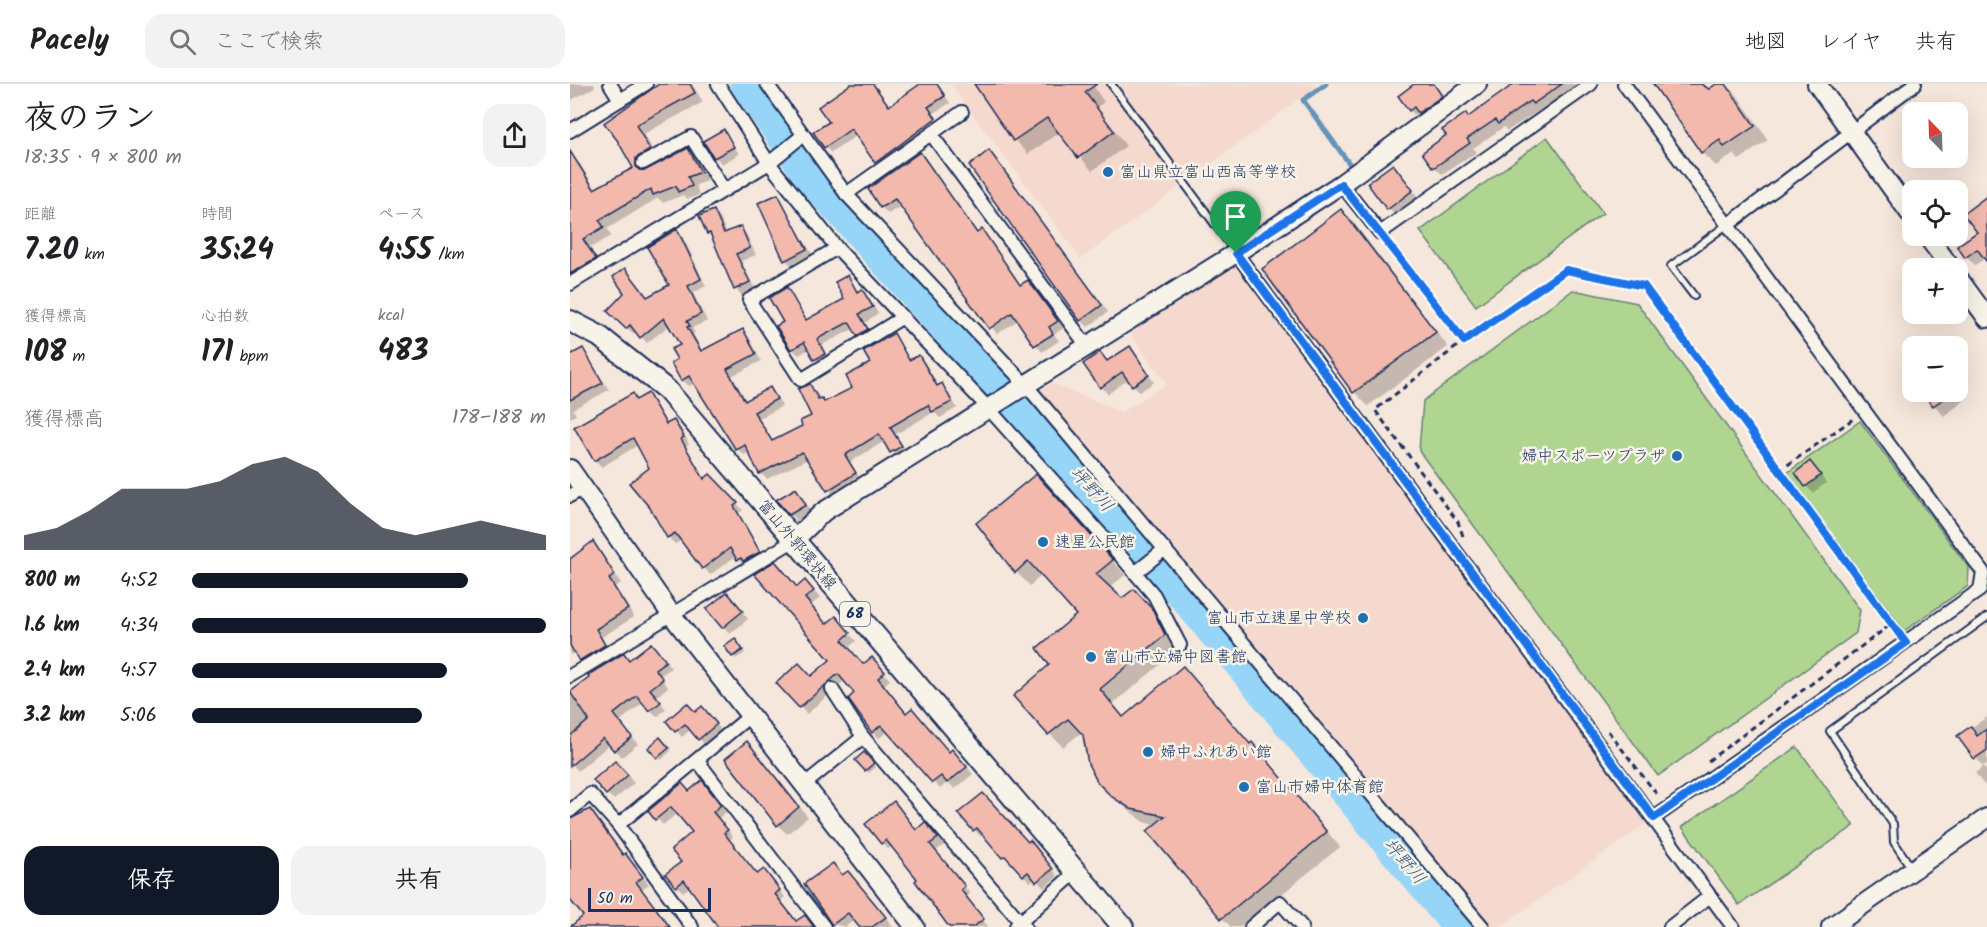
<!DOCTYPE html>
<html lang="ja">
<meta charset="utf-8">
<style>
body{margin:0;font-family:Kalam,"Klee One",sans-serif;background:#f2f2f2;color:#202124;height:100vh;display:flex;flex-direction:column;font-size:22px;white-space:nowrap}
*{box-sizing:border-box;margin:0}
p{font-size:20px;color:#757577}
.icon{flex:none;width:33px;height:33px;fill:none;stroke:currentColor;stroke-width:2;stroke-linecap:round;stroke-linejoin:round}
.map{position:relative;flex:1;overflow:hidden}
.side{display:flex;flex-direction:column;background:#fff;width:570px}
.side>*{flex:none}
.needle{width:39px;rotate:337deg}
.controls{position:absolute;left:1332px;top:18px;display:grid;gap:12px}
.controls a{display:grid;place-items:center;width:66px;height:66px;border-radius:12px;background:#fff;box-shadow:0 6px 24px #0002;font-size:30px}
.scale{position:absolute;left:18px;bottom:15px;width:123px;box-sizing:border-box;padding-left:6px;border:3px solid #1b2f5e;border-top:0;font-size:16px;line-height:21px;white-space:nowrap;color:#1b2f5e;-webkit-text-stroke:4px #f7f3e8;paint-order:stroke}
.pin{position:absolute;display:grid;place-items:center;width:51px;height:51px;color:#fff;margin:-62px -26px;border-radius:50% 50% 50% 0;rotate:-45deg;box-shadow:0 0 6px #0007}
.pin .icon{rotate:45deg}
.round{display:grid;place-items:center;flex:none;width:63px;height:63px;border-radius:18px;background:#f2f2f2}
.headline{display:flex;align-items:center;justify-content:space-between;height:102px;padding:0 24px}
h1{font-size:33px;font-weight:800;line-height:45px}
.figures{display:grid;grid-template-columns:repeat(3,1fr);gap:9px;height:102px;padding:6px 24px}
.figures div{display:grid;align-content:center}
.figures b{font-size:30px;font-weight:800}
.figures small{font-size:16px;font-weight:400}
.figures p{font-size:16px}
.chart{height:168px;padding:12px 24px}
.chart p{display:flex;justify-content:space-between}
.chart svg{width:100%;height:108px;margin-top:6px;fill:#111827;opacity:.7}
.primary-button{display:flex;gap:12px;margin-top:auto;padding:12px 24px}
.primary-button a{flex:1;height:69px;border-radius:18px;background:#111827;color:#fff;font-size:24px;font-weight:800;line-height:69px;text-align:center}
.primary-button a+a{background:#f2f2f2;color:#202124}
ul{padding:0 24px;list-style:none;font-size:20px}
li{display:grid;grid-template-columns:96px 72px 1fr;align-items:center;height:45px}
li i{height:15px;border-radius:8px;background:#111827}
header{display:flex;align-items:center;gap:36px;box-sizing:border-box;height:84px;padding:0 30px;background:#fff;border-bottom:2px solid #e0e0e0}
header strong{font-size:28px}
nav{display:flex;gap:33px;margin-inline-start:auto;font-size:21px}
.search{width:420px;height:54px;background:#f2f2f2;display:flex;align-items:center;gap:15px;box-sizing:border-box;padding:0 21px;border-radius:18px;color:#757577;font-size:22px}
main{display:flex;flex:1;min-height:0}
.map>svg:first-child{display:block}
</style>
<header>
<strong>Pacely</strong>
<div class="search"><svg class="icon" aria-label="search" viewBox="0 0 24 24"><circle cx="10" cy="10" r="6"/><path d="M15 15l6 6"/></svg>ここで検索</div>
<nav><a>地図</a><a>レイヤ</a><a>共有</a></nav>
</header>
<main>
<section class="side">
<div class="headline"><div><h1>夜のラン</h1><p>18:35 · 9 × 800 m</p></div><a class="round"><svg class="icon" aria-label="share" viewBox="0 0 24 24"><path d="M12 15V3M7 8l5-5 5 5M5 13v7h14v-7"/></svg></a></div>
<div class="figures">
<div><p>距離</p><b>7.20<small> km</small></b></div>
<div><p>時間</p><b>35:24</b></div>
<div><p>ペース</p><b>4:55<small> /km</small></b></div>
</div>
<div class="figures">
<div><p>獲得標高</p><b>108<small> m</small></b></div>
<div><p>心拍数</p><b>171<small> bpm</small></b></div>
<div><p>kcal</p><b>483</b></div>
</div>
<div class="chart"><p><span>獲得標高</span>178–188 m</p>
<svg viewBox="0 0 160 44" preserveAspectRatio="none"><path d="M0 44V38L10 35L20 28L30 19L40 19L50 19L60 16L70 9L80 6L90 12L100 25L110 35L120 38L130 35L140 32L150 35L160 38V44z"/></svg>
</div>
<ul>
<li><b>800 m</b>4:52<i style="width:78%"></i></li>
<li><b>1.6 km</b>4:34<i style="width:100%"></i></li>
<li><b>2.4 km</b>4:57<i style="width:72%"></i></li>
<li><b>3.2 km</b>5:06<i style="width:65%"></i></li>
</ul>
<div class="primary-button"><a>保存</a><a>共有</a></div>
</section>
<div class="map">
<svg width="1417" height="843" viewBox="0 0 1417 843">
<rect width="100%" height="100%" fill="#f6e7dc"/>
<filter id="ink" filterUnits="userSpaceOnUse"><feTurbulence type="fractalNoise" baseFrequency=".0167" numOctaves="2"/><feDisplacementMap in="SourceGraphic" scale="12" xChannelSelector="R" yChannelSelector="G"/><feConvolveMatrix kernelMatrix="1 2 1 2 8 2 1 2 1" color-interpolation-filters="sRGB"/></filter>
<g filter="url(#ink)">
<g fill="#f5d9ce">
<path d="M380 0H750L511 175Z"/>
<path d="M668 177 1077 739 930 843H920L467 308 481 299 552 328 597 300 559 248Z"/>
</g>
<g fill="#b0d591" stroke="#668278" stroke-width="1.5">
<path d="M977 53 1033 129 906 222 850 147Z"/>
<path d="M1003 206 1067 219 1290 526 1286 549 1088 692 849 367 853 317Z"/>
<path d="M1290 337 1399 484 1398 502 1334 547 1217 389Z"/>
<path d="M1227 663 1284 742 1169 821 1112 743Z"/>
</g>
<g fill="#0003">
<path d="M0 0H24L25 3 0 17Z"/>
<path d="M96 0H122L133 18 74 50 88 75 74 83V87L118 66 126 74 138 97 126 101 129 111 118 115 113 111 93 119 88 114 37 145 41 152 20 164 33 184 7 200 0 192V72L10 80 26 106 65 85 48 55Z"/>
<path d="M283 0H303L320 23 353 0H367L380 19 363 30 370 41 312 84 287 51 261 69 255 63 261 38Z"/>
<path d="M406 0H522L534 18 527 23 556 62 522 87 490 48 458 70 445 56Z"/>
<path d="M847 0H865L878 19 856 35 851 30 846 33 840 26Z"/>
<path d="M953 0H1010L937 47 934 43 903 64 907 68 872 90 864 83 899 35Z"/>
<path d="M1093 0H1128L1139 7 1148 0H1156L1167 11 1198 56 1169 76 1164 70 1146 82 1132 69 1087 4Z"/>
<path d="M154 47 169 70 152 80 145 73Z"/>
<path d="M419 68 538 228 518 243 511 236Z"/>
<path d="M350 70 408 150 411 147 418 154 451 202 458 198 464 204 494 244 484 250 489 257 472 268 448 236 427 250 331 122 318 130 311 123Z"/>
<path d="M829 89 848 113 825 132 799 99Z"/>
<path d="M207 111 242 170 221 181 216 176Z"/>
<path d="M1417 114V176L1416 174 1405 181 1396 173 1409 148 1395 130Z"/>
<path d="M771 127 785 140 878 263 798 322 784 308Z"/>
<path d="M144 128 150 134 157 150 170 144 177 151 186 171 171 177 185 205 172 212 166 205 144 155 138 149Z"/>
<path d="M107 147 113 153 136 202 123 209 137 237 122 244 125 249 123 250 133 268 172 247 179 253 191 277 162 292 177 318 200 305 206 311 212 322 189 335 203 358 234 343 243 332 240 302 256 319 284 305 324 251 341 277 349 273 355 279 369 303 372 301 378 308 387 324 370 334 364 328 326 350 337 369 328 374 315 357 280 378 291 396 264 412 238 375 197 395 190 389 180 368 174 371 167 365 125 299 119 302 113 296 103 279 110 276 112 261 100 241 77 259 66 247 63 250 39 227 56 209 55 186 78 214 101 202Z"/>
<path d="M278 193 289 208 292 207 298 213 308 229 295 239 303 252 295 257 285 244 252 261 260 277 251 281 239 265 229 271 222 265 215 239 217 205 238 237 277 216Z"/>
<path d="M559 264 584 298 570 308 558 295 538 310 531 303 538 278Z"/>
<path d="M13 266 39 306 3 325 6 331 0 334V273Z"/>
<path d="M1342 283V293L1338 287Z"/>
<path d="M1353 308H1386L1394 317 1374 332Z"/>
<path d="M62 311 68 316 78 311 98 341 104 337 111 344 119 360 116 362 135 395 140 392 173 426 169 429 195 475 175 482 166 472 140 491 112 456 105 460 98 453 81 384 68 361 32 383 25 376Z"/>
<path d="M1247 386 1256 399 1243 409 1236 402Z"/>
<path d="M226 406 242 429 227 437 220 430Z"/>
<path d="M480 406 555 491 539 504 552 516 578 521 596 542 609 565 543 620 554 633 613 584 681 661 696 674 770 763 671 843H661L652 834 587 741 576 739 558 726 530 698 512 648 493 663 479 649 481 581 508 531 472 490 460 502 446 488Z"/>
<path d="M22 459 51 499 45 503 64 533 32 553 41 569 18 583 6 567 0 571V473Z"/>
<path d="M227 505H242L250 514 240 522 257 541H272L286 557 278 564 294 582H308L320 596 313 602 337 631 379 669 389 673 403 690 385 705 378 698 370 705 319 647 309 654 303 648 286 610 275 596 237 630 230 623 208 599 241 594 262 576Z"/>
<path d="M163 516 178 535 160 550 138 525Z"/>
<path d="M168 559 175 569 166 575 156 562Z"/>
<path d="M88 567 101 584 90 592 98 603 86 613 96 625 87 633 74 618 49 638 68 660 52 673 40 660 8 687 0 678V610L54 571 60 577Z"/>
<path d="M126 630H138L152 647 135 661 121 645 112 653 98 637Z"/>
<path d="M1417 633V680L1413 682 1417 687V699L1414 701 1405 689 1413 683 1389 652Z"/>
<path d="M90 655 101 667 91 676 81 664Z"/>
<path d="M186 668 238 733 217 750 208 741Z"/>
<path d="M294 670 306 683 299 689 287 677Z"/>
<path d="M52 685 64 699 44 716 37 710Z"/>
<path d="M138 705 156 728 148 735 163 753 159 756 188 792 194 787 200 793 215 813 210 817 227 838 244 843H143L148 840 120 803 113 808 107 802 124 748 108 729 93 741 80 727 120 709Z"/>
<path d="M331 726 347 747H362L374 761 366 767 400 810 396 813 418 843H381L350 795 323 762 318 765 312 759Z"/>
<path d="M390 729 466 765 488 792 474 804 465 794 460 798 414 751 411 753Z"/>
<path d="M0 739 61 778 79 800 71 806 97 843H10L15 832 0 814Z"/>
<path d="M263 781 310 825 323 843H291L285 836 275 843 263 840 236 801Z"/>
</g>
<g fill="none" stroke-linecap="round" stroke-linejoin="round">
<path stroke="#6593ba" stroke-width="5" d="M756 0 733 16 781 82"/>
<path stroke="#96d5f7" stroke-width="30" d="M175 0 242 97 576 468 887 843"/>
</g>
<g fill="#f3b9ad" stroke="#1b2f5e" stroke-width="1.5">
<path d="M89 0H120L125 9 66 41 80 66 66 74V82L69 86H76L118 64 131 88 118 93 122 102 108 108 106 102 83 111 81 105 29 136 34 143 13 155 26 175 0 190V67L24 105 63 84 47 56 34 39Z"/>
<path d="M281 0H303L319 22 350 0H367L375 12 358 23 366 34 305 79 281 45 254 64 243 48 259 38 248 23Z"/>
<path d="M404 0H527L515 8 544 47 508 74 477 34 443 57Z"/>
<path d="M844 0H864L872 12 848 29 844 23 839 27 828 12Z"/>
<path d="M944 0H992L963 20 960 17 928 40 925 36 897 55 900 59 863 84 852 69 876 51 872 46 896 29 898 33Z"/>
<path d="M1083 0H1131L1139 5 1146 0H1156L1185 42 1154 63 1150 56 1131 69Z"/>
<path d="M154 45 164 63 144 74 133 57Z"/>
<path d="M419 66 532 221 510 237 399 82Z"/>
<path d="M350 68 407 149 412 145 450 201 458 196 488 237 479 243 483 250 464 262 442 229 419 245 325 115 310 124 298 105Z"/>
<path d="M823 80 843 106 817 126 797 99Z"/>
<path d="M208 110 237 165 214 177 188 119Z"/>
<path d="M1417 112V178L1407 165 1395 174 1387 162 1407 148 1393 130Z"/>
<path d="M771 125 866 248 783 309 692 185Z"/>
<path d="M144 126 154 149 171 142 180 164 166 170 180 198 164 206 140 149 137 150 129 132Z"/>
<path d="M107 145 131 195 118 202 131 230 117 237 120 242 117 243 131 267 173 245 186 270 157 285 175 317 200 303 207 315 184 328 202 357 232 342 230 337 241 332 228 305 240 300 248 315 252 314 254 318 282 304 276 292 300 279 293 267 324 249 339 276 349 271 367 302 372 299 382 318 362 328 358 321 320 343 332 362 320 369 309 350 275 371 286 389 257 407 232 368 189 390 175 361 166 366 119 292 111 297 101 279 107 275 101 265 110 261 94 234 70 254 60 241 56 245 37 227 54 209 43 193 55 184 77 213 99 201 77 163Z"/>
<path d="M278 191 287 208 292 205 303 223 289 230 298 245 287 252 279 238 247 255 255 270 244 276 234 258 221 266 206 242 213 238 199 214 217 203 236 236 274 215 265 198Z"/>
<path d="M560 262 579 291 562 302 552 288 530 304 513 280 530 268 537 277Z"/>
<path d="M13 264 33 299 0 316V271Z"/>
<path d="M1352 308H1383L1363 322Z"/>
<path d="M63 309 66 316 78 309 96 340 104 336 114 353 111 355 134 395 140 390 168 419 164 422 190 468 173 477 171 474 167 476 160 464 132 485 105 449 97 454 80 424 59 399 79 384 63 354 24 377 4 343Z"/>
<path d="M1240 377 1251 391 1235 403 1225 389Z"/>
<path d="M466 390 543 476 526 490 552 514 564 505 583 526 595 551 530 605 553 633 613 582 680 660 682 658 757 748 651 835 577 747 595 732 561 725 542 713 528 699 518 680 513 651 498 635 478 651 443 612 479 581 467 564 506 531 458 477 445 489 406 439Z"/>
<path d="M226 404 236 421 219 431 206 416Z"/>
<path d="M23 457 45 491 39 495 58 525 26 545 35 561 9 577 0 561V475Z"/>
<path d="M205 477 227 503 235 496 244 507 235 514 256 540 266 532 280 549 272 556 293 580 302 573 315 588 308 594 336 629 342 624 379 668 382 665 397 683 377 699 371 692 362 699 311 641 302 649 278 615 284 609 268 590 229 624 206 599 229 579 241 592 260 576 184 490Z"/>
<path d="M157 508 173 527 152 544 136 525Z"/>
<path d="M165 554 173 566 162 573 154 562Z"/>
<path d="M81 559 96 577 85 585 93 595 80 605 91 618 79 627 67 612 44 630 62 653 44 667 33 654 0 682V652L19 636 0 608 19 594 18 591 54 569 59 576Z"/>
<path d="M117 619 125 628 132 622 147 640 128 656 115 640 105 648 96 637Z"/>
<path d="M1401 642 1407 652 1417 645V666L1404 675 1387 652Z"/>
<path d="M90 653 99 664 87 674 78 664Z"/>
<path d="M177 657 229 723 207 742 155 675Z"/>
<path d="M294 668 304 679 295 687 285 676Z"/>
<path d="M45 677 58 691 36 711 23 696Z"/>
<path d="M132 696 151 721 143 728 158 746 154 749 187 790 194 785 210 806 205 810 226 837 235 831 244 843H148L114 796 106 803 95 790 111 778 101 766 122 748 101 723 85 736 78 727 112 699 119 707Z"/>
<path d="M413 709 458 758 460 756 483 785 466 798 458 788 453 792 435 772 432 774 407 744 403 747 388 729Z"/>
<path d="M324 717 346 746 355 738 368 754 360 760 395 802 391 806 414 835 403 843H379L345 797 347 795 316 756 311 760 295 740Z"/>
<path d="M20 725 53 771 55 769 73 793 66 798 100 843H0L13 832 0 816V735Z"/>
<path d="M263 779 272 791 278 787 316 833 302 843H289L278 829 262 841 234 800Z"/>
</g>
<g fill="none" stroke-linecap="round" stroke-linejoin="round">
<g stroke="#1b2f5e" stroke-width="10">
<g id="lane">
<path d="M541 0 664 166"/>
<path d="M1124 212 1101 182 1158 140"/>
<path d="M1342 785 1324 758 1323 740 1260 647 1417 533"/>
</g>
</g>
<g stroke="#1b2f5e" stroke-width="16">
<g id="street">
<path d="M40 0 50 16"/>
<path d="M148 0 199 79 267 164 419 325 555 477 584 511 610 561"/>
<path d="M197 0 276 110 456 301 913 843"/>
<path d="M1054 0 1413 488 1410 506 1084 734"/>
<path d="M0 47 76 0"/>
<path d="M361 50 517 262"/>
<path d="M73 79 121 53 154 106"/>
<path d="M771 100 810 149 1021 0"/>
<path d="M276 110 392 28"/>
<path d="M1159 140 1345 0"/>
<path d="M267 164 179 216 231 296 333 233"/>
<path d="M666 169 1163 843"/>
<path d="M0 200 199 79 232 52"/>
<path d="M0 412 13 404"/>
<path d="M565 489 595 465"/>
<path d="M0 592 223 457"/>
<path d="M262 605 293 653 455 843"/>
<path d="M127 676 254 843"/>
<path d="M235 700 293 653"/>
<path d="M0 727 20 710 48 741 122 843"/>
<path d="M48 741 181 631"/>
<path d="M446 842 507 787"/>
<path d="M681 843 710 818 732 843"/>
<path d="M1100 843 1140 812"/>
</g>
</g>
<g stroke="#1b2f5e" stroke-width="22">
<g id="secondary">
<path d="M1247 0 1342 132"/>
<path d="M1357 152 1381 184"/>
<path d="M1388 194 1417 234"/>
<path d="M0 385 101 530 345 843"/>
<path d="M223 457 253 428 666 169 771 100 907 0"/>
<path d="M1261 843 1417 734"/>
</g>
</g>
<g stroke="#1b2f5e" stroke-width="24">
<path id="primary" d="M0 237 29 252 97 306 553 843"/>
</g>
<g stroke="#1b2f5e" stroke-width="3" stroke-dasharray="6 4.5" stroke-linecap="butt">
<path d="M818 159 894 257"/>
<path d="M1209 387 1283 335"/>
<path d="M893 452 888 438 805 326 894 257 996 186 1074 202 1327 548"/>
<path d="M1038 647 1089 713"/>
<path d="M1138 677 1320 541"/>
</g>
<use href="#lane" stroke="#f7f3e8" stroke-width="6"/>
<use href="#street" stroke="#f7f3e8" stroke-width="12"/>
<use href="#secondary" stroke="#f7f3e8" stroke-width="18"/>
<use href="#primary" stroke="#f7f3e8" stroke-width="20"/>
</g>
</g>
<g fill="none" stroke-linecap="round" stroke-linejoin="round" filter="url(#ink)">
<g stroke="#fff" stroke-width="12">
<path id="route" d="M771 100 894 257 996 186 1074 202 1336 559 1084 734 666 169Z"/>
</g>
<use href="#route" stroke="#1a73e8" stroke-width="8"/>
</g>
<g fill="#1f6fb2" stroke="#f7f3e8" stroke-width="2">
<circle cx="538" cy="88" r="6"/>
<circle cx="1107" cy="372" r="6"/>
<circle cx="473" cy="458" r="6"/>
<circle cx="793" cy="534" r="6"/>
<circle cx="521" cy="573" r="6"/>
<circle cx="578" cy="668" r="6"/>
<circle cx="674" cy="703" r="6"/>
</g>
<g text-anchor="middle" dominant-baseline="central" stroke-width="5" stroke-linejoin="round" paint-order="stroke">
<rect fill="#f7f3e8" stroke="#5d6a87" stroke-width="1.5" x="270" y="518" width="30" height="24" rx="4.5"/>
<g font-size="15" font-weight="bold" fill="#1b2f5e">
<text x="285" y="530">68</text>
</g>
<g font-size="16" fill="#1b2f5e" stroke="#f7f3e8" text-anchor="start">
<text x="550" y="88">富山県立富山西高等学校</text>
<text x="1095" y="372" text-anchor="end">婦中スポーツプラザ</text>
<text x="485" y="458">速星公民館</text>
<text x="781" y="534" text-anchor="end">富山市立速星中学校</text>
<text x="533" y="573">富山市立婦中図書館</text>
<text x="590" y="668">婦中ふれあい館</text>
<text x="686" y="703">富山市婦中体育館</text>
</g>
<g font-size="16" fill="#1b2f5e" stroke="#f7f3e8">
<text transform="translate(227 461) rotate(50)">富山外郭環状線</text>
</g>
<g font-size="18" font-style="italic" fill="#3a5884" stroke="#f7f3e8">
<text transform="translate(521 406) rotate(48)">坪野川</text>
<text transform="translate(834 778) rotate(50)">坪野川</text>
</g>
</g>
</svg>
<div class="controls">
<a><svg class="needle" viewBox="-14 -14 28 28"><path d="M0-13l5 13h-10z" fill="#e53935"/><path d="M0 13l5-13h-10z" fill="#757577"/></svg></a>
<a><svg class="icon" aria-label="locate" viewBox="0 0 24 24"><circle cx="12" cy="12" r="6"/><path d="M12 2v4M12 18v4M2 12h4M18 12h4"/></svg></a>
<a>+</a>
<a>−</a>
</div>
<div class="scale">50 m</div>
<div class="pin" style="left:666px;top:169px;background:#1e9e55"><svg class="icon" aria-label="arrive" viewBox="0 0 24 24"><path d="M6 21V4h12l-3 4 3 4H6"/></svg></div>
</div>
</main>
